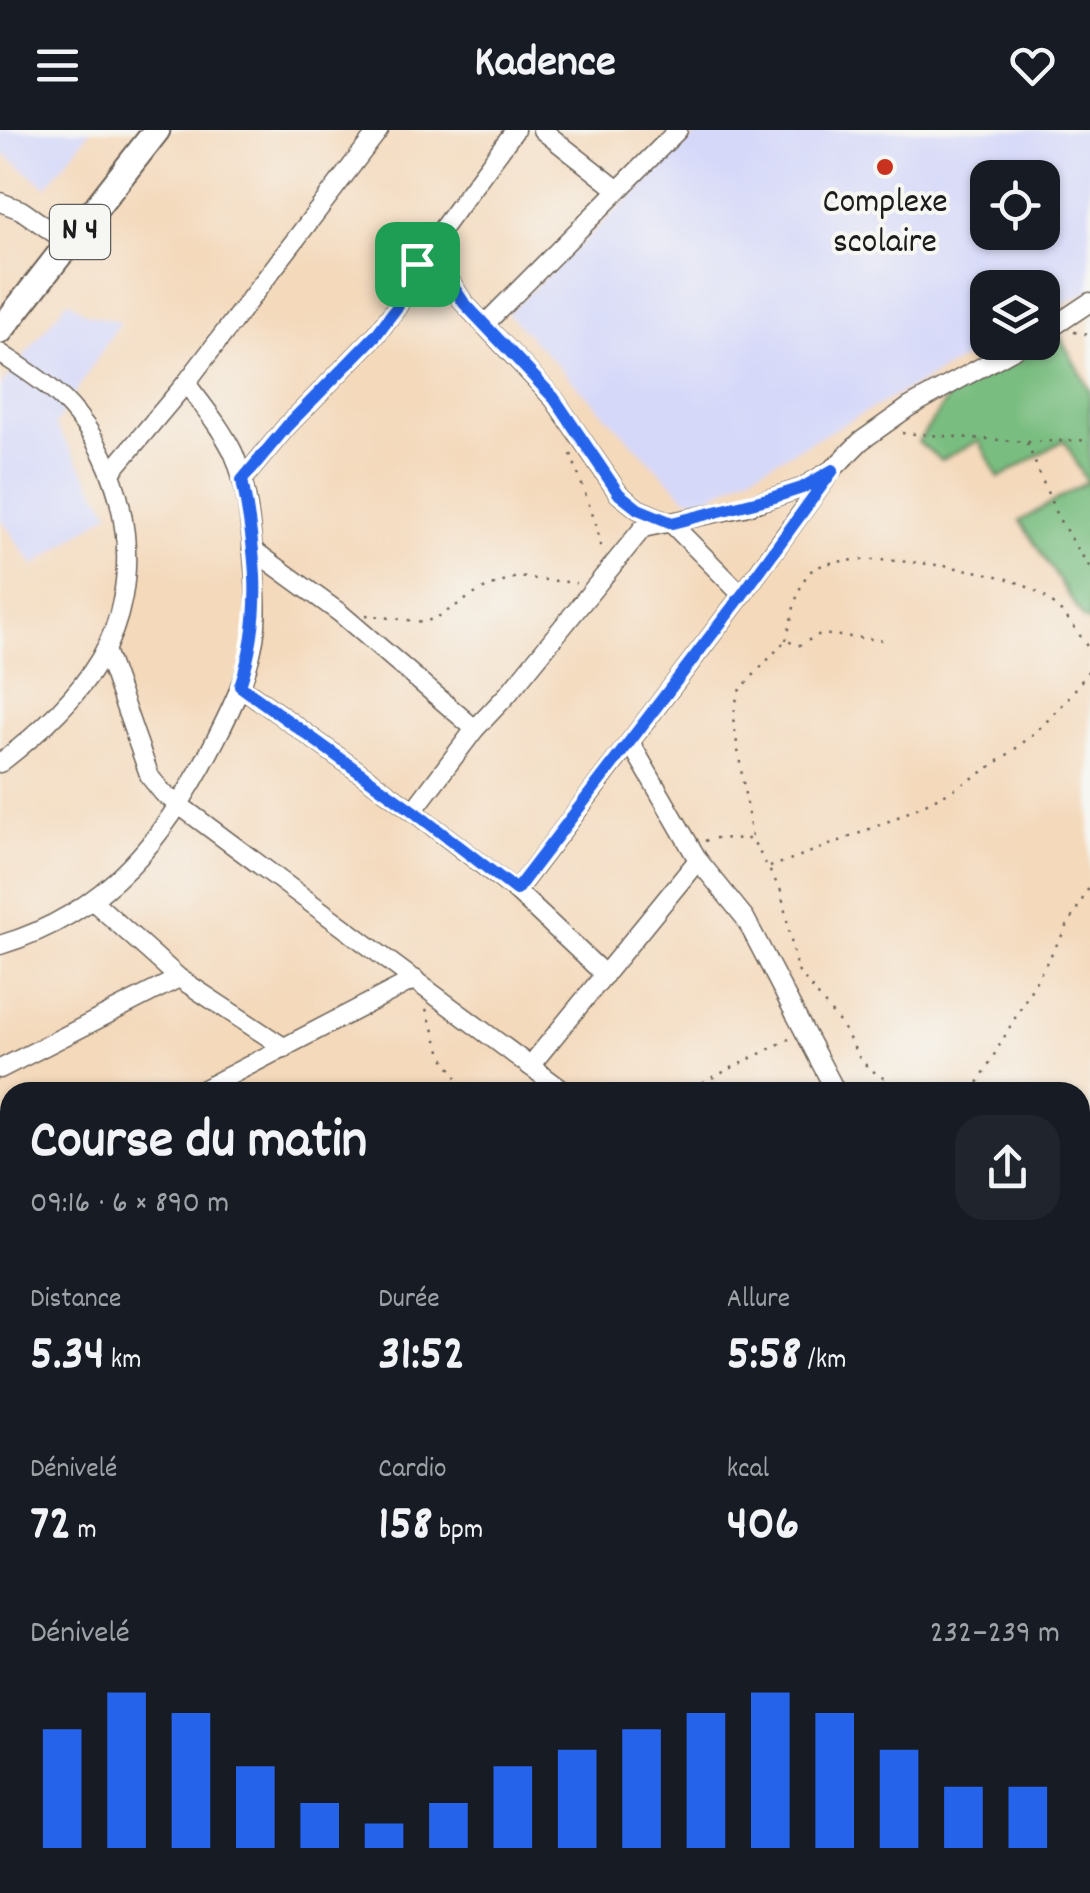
<!DOCTYPE html>
<html lang="fr">
<meta charset="utf-8">
<style>
body{margin:0;font-family:Dekko,sans-serif;background:#20242c;color:#f1f3f6;height:100vh;display:flex;flex-direction:column;font-size:38px;white-space:nowrap}
*{box-sizing:border-box;margin:0}
p{font-size:32px;color:#9ea1a6}
.icon{flex:none;width:55px;height:55px;fill:none;stroke:currentColor;stroke-width:2;stroke-linecap:round;stroke-linejoin:round}
.map{position:relative;flex:1;overflow:hidden}
.drawer{position:absolute;left:0px;top:952px;width:1090px;height:812px;display:flex;flex-direction:column;background:#171b24;border-radius:30px 30px 0 0;box-shadow:0 2px 8px #0004}
.drawer>*{flex:none}
.controls{position:absolute;left:970px;top:30px;display:grid;gap:20px}
.controls a{display:grid;place-items:center;width:90px;height:90px;border-radius:20px;background:#171b24;box-shadow:0 2px 8px #0004;font-size:50px}
.pin{position:absolute;display:grid;place-items:center;width:85px;height:85px;color:#fff;margin:-42px;border-radius:20px;box-shadow:0 5px 15px #0006}
.round{display:grid;place-items:center;flex:none;width:105px;height:105px;border-radius:30px;background:#20242c}
.head{display:flex;align-items:center;justify-content:space-between;height:170px;padding:0 30px}
h1{font-size:55px;font-weight:700;line-height:75px}
.figures{display:grid;grid-template-columns:repeat(3,1fr);gap:15px;height:170px;padding:10px 30px}
.figures div{display:grid;align-content:center}
.figures b{font-size:50px;font-weight:700}
.figures small{font-size:28px;font-weight:400}
.figures p{font-size:28px}
.chart{height:280px;padding:20px 30px}
.chart p{display:flex;justify-content:space-between}
.chart svg{width:100%;height:180px;margin-top:10px;stroke:#2563eb;stroke-width:6}
header{display:flex;justify-content:space-between;align-items:center;height:130px;padding:0 30px;background:#171b24;font-size:45px;font-weight:700}
.map>svg:first-child{display:block}
</style>
<header><svg class="icon" aria-label="menu" viewBox="0 0 24 24"><path d="M4 6h16M4 12h16M4 18h16"/></svg>Kadence<svg class="icon" aria-label="heart" viewBox="0 0 24 24"><path d="M12 20l-8-8c-3-5 5-10 8-4 3-6 11-1 8 4z"/></svg></header>
<div class="map">
<svg width="1090" height="1763" viewBox="0 0 1090 1763">
<rect width="100%" height="100%" fill="#f6f6f2"/>
<filter id="ink" filterUnits="userSpaceOnUse"><feTurbulence type="fractalNoise" baseFrequency=".01" numOctaves="2"/><feDisplacementMap in="SourceGraphic" scale="20" xChannelSelector="R" yChannelSelector="G"/><feConvolveMatrix kernelMatrix="1 2 1 2 8 2 1 2 1" color-interpolation-filters="sRGB"/></filter>
<filter id="wash" filterUnits="userSpaceOnUse"><feTurbulence type="fractalNoise" baseFrequency=".0048" numOctaves="4" result="noise"/><feDisplacementMap in="SourceGraphic" scale="40" xChannelSelector="R" yChannelSelector="G"/><feGaussianBlur stdDeviation="2.25" result="paint"/><feColorMatrix in="noise" values="0 0 0 0 0 0 0 0 0 0 0 0 0 0 0 0 0 1.4 0 .05"/><feComposite in="paint" operator="in"/></filter>
<g filter="url(#wash)">
<rect width="100%" height="100%" fill="#f4d9bb"/>
<g fill="#d5d8f9" fill-rule="evenodd">
<path d="M0 0H91L46 57 0 21Z"/>
<path d="M702 0H1090V160L1043 185 1042 158H988V212L993 213 703 370 685 367 507 183ZM988 48H1042V102H988Z"/>
<path d="M68 170 87 184 120 192 55 295 110 382 34 436 0 387V257Z"/>
</g>
<path fill="#79bd80" stroke="#4a6c4e" stroke-width="2.5" d="M1054 195 1090 261V492L1084 489 1020 391 1087 352 1064 310 999 348 979 311 941 330 918 312 964 244 1022 213 1042 212Z"/>
</g>
<g filter="url(#ink)">
<g fill="none" stroke-linecap="round" stroke-linejoin="round">
<g stroke="#685e54" stroke-width="21">
<g id="minor">
<path d="M542 0 617 59"/>
<path d="M0 72 21 80 70 114"/>
<path d="M428 118 464 173 554 269 619 364 638 379 671 393 742 465"/>
<path d="M486 193 678 0"/>
<path d="M1042 204 1090 172"/>
<path d="M0 223C27 241 57 259 77 285 130 349 144 455 100 529 76 569 37 605 0 633"/>
<path d="M112 341 186 253 379 0"/>
<path d="M242 350 287 296 376 205 397 177 428 118 515 0"/>
<path d="M252 419 340 483 475 599"/>
<path d="M105 520 150 647 163 663 565 962"/>
<path d="M240 556 413 681 516 761 605 845"/>
<path d="M630 612 698 730 745 788 836 962"/>
<path d="M413 681 475 599 508 564 643 398 744 377 802 358 833 339 861 311 909 277 1027 212"/>
<path d="M516 761 742 465 828 346"/>
<path d="M93 771 179 848 285 918"/>
<path d="M0 815C108 783 166 707 215 611 233 576 252 536 256 496 258 469 254 439 252 412 249 383 245 349 233 322 220 296 203 276 186 253"/>
<path d="M530 936 698 730"/>
<path d="M0 939 179 848"/>
<path d="M198 962 415 849"/>
<path d="M0 1062 10 1057"/>
<path d="M0 1323 10 1320"/>
<path d="M1080 1368 1090 1378"/>
<path d="M0 1425 10 1432"/>
<path d="M1080 1456 1090 1445"/>
<path d="M0 1634 10 1621"/>
<path d="M1080 1663 1090 1670"/>
<path d="M254 1755 265 1763"/>
<path d="M435 1755 446 1763"/>
<path d="M628 1755 638 1763"/>
<path d="M808 1755 818 1763"/>
<path d="M207 1763 213 1755"/>
<path d="M678 1763 685 1755"/>
<path d="M845 1763 851 1755"/>
<path d="M1005 1763 1011 1755"/>
</g>
</g>
<g stroke="#685e54" stroke-width="29">
<path id="highway" d="M0 201 157 0"/>
</g>
<g stroke="#685e54" stroke-width="2.5" stroke-dasharray="2.5 8" stroke-linecap="butt">
<path d="M1074 202 1090 205"/>
<path d="M902 303 1027 312 1090 310"/>
<path d="M1027 313 1057 386 1090 438"/>
<path d="M571 324 597 397 601 421"/>
<path d="M366 485 424 492 438 487 481 460 517 447 576 453"/>
<path d="M786 510C792 490 795 461 808 444 830 415 978 438 1011 450 1022 454 1037 461 1046 468 1065 482 1078 502 1090 521"/>
<path d="M882 510 820 504 798 516 786 510 738 562 733 588 752 709 781 761 797 840 843 897 861 931 878 945 910 962"/>
<path d="M705 711 712 708 751 709"/>
<path d="M770 737C885 695 1021 647 1090 538"/>
<path d="M426 879 443 926 466 962"/>
<path d="M684 962 789 909"/>
<path d="M973 962 1090 756"/>
</g>
<use href="#minor" stroke="#fff" stroke-width="18"/>
<use href="#highway" stroke="#fff" stroke-width="25"/>
</g>
</g>
<g fill="none" stroke-linecap="round" stroke-linejoin="round" filter="url(#ink)">
<g stroke="#fff" stroke-width="20">
<path id="route" d="M428 118 464 173 554 268 619 364 638 379 672 393 771 368 802 358 833 340 742 465 516 760 413 681 240 556C264 484 256 423 242 350L287 296 376 205 397 177Z"/>
</g>
<use href="#route" stroke="#2563eb" stroke-width="12"/>
</g>
<circle fill="#c8321e" stroke="#f6f6f2" stroke-width="4" cx="885" cy="37" r="10"/>
<g text-anchor="middle" dominant-baseline="central" stroke-width="8" stroke-linejoin="round" paint-order="stroke">
<rect fill="#f6f6f2" stroke="#5d5d5c" stroke-width="2.5" x="50" y="75" width="60" height="54" rx="8"/>
<g font-size="32" font-weight="bold" fill="#1c1c1c">
<text x="80" y="102">N 4</text>
</g>
<g font-size="35" fill="#1c1c1c" stroke="#f6f6f2">
<text x="885" y="74">Complexe<tspan x="885" dy="40">scolaire</tspan></text>
</g>
</g>
</svg>
<div class="controls">
<a><svg class="icon" aria-label="locate" viewBox="0 0 24 24"><circle cx="12" cy="12" r="6"/><path d="M12 2v4M12 18v4M2 12h4M18 12h4"/></svg></a>
<a><svg class="icon" aria-label="layers" viewBox="0 0 24 24"><path d="M12 4l9 5-9 5-9-5zM3 14l9 5 9-5"/></svg></a>
</div>
<div class="pin" style="left:417px;top:134px;background:#1e9e55"><svg class="icon" aria-label="arrive" viewBox="0 0 24 24"><path d="M6 21V4h12l-3 4 3 4H6"/></svg></div>
<section class="drawer">
<div class="head"><div><h1>Course du matin</h1><p>09:16 · 6 × 890 m</p></div><a class="round"><svg class="icon" aria-label="share" viewBox="0 0 24 24"><path d="M12 15V3M7 8l5-5 5 5M5 13v7h14v-7"/></svg></a></div>
<div class="figures">
<div><p>Distance</p><b>5.34<small> km</small></b></div>
<div><p>Durée</p><b>31:52</b></div>
<div><p>Allure</p><b>5:58<small> /km</small></b></div>
</div>
<div class="figures">
<div><p>Dénivelé</p><b>72<small> m</small></b></div>
<div><p>Cardio</p><b>158<small> bpm</small></b></div>
<div><p>kcal</p><b>406</b></div>
</div>
<div class="chart"><p><span>Dénivelé</span>232–239 m</p>
<svg viewBox="0 0 160 44" preserveAspectRatio="none"><path d="M5 44V15M15 44V6M25 44V11M35 44V24M45 44V33M55 44V38M65 44V33M75 44V24M85 44V20M95 44V15M105 44V11M115 44V6M125 44V11M135 44V20M145 44V29M155 44V29"/></svg>
</div>
</section>
</div>
